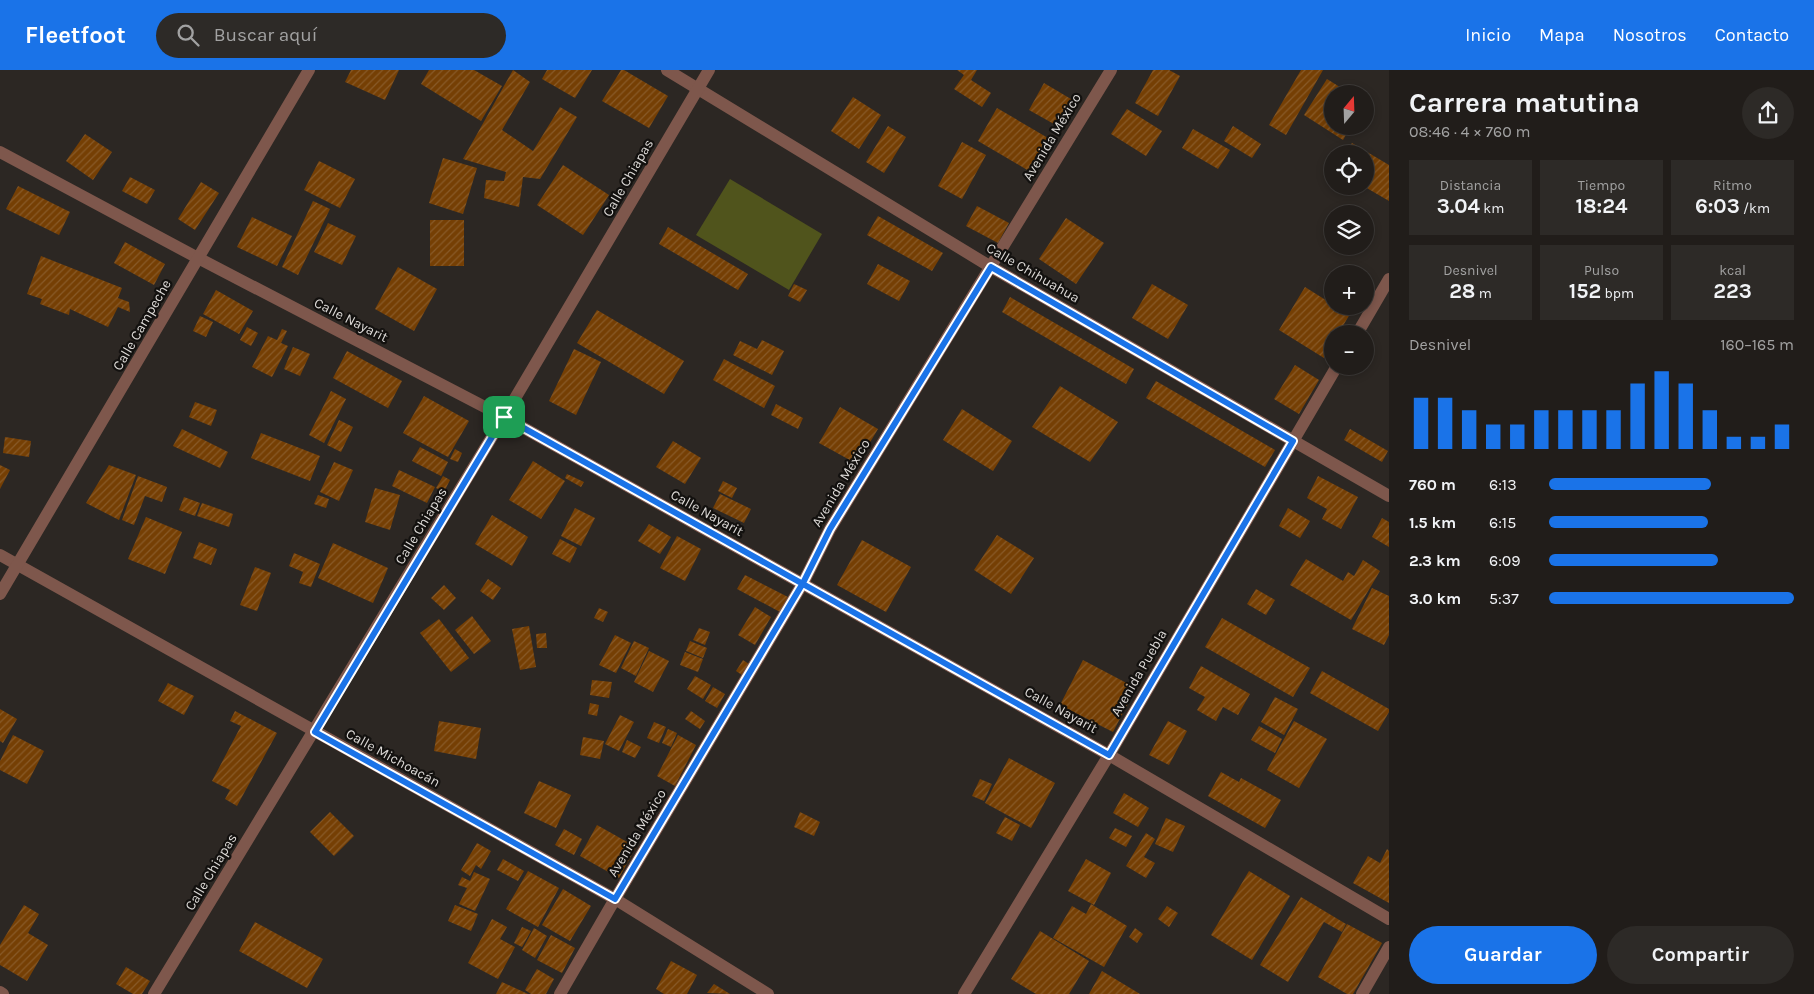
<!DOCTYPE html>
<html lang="es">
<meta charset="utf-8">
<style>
body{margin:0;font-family:Karla,sans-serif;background:#2d2a27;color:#f1f3f6;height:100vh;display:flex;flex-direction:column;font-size:19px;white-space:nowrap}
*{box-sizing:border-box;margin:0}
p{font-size:16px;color:#a2a2a2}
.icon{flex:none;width:28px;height:28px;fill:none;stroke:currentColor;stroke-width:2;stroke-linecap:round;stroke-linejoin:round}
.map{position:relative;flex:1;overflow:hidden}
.side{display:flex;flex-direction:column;background:#211d1a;width:425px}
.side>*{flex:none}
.needle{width:32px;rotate:19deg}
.controls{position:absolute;left:1324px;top:15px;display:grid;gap:10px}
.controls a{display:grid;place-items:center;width:50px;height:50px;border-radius:50%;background:#211d1a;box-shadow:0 2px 8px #0003,0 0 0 1px #3e3b39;font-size:25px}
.pin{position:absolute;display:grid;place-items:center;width:42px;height:42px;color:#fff;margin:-21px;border-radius:10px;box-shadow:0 2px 8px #0006}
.round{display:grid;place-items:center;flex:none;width:52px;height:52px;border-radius:26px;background:#2d2a27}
.overview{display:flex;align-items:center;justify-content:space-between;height:85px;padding:0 20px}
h1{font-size:28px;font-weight:700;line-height:38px}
.metrics{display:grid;grid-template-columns:repeat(3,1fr);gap:8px;height:85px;padding:5px 20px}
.metrics div{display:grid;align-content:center;border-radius:0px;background:#2d2a27;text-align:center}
.metrics b{font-size:21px;font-weight:700}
.metrics small{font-size:14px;font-weight:400}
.metrics p{font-size:14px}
.chart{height:140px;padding:10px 20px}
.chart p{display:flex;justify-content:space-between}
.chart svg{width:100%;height:90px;margin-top:5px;stroke:#1a73e8;stroke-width:6}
.button{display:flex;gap:10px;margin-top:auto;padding:10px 20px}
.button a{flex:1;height:58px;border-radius:30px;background:#1a73e8;color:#fff;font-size:20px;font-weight:700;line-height:58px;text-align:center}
.button a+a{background:#2d2a27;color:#f1f3f6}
ul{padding:0 20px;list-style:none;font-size:16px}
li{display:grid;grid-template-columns:80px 60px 1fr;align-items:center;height:38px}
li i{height:12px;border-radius:6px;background:#1a73e8}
header{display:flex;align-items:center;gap:30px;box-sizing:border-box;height:70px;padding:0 25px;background:#1a73e8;color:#fff}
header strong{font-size:24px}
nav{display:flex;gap:28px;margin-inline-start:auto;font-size:18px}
.search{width:350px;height:45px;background:#2d2a27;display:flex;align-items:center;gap:12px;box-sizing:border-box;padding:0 18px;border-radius:28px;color:#a2a2a2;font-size:19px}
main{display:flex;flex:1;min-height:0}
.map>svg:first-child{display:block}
</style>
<header>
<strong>Fleetfoot</strong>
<div class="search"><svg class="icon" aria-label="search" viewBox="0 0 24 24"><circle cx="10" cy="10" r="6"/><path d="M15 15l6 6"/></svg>Buscar aquí</div>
<nav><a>Inicio</a><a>Mapa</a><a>Nosotros</a><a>Contacto</a></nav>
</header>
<main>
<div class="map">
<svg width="1389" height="924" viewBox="0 0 1389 924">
<defs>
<pattern id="building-hatch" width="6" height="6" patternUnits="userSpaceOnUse" patternTransform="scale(1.25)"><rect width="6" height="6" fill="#753f04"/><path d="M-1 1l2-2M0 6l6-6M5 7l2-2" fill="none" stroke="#885a28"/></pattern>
</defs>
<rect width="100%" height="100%" fill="#2c2723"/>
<path fill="#50541c" d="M730 109 822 164 789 220 696 165Z"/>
<g fill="url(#building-hatch)">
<path d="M351 0H399L385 30 345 12Z"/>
<path d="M429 0H474L502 16 481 51 421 14Z"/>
<path d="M513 0 530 12 502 60 533 81 560 37 577 47 540 109 523 107 519 137 484 128 486 110 504 111 506 102 463 89Z"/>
<path d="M547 0H592L575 28 542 9Z"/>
<path d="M621 0H624L668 26 649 58 602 31Z"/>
<path d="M957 0H977L971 10 991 23 982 37 954 19 964 5Z"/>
<path d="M1153 0H1169L1180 6 1158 46 1135 33Z"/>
<path d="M1301 0H1323L1286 65 1269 55Z"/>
<path d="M1327 9 1351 24H1332V56H1351L1343 70 1304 45Z"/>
<path d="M1044 13 1076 32 1061 58 1029 40Z"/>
<path d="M853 27 881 45 859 79 831 61Z"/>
<path d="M997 38 1048 68 1029 101 978 71Z"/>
<path d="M1127 39 1162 61 1146 86 1111 64Z"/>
<path d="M888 56 906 67 884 103 866 92Z"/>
<path d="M1233 56 1261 74 1252 88 1224 71Z"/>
<path d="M1193 59 1230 80 1218 99 1182 78Z"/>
<path d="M85 64 112 82 93 110 66 91Z"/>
<path d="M962 72 986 85 962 129 938 116Z"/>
<path d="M1352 73 1389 95V131L1365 117V84H1345Z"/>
<path d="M443 88 477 98 463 144 429 133Z"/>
<path d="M319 91 355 109 340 138 304 120Z"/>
<path d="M563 95 609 125 583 165 537 135Z"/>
<path d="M130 107 155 120 147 134 122 121Z"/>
<path d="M201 112 219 123 195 160 178 149Z"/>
<path d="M18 116 70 142 59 165 6 139Z"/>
<path d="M313 131 330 139 298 205 282 197Z"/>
<path d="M977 136 1009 153 998 173 966 156Z"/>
<path d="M878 146 943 183 932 201 867 165Z"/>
<path d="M252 147 292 166 277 196 237 177Z"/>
<path d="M1066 148 1104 173 1076 214 1039 189Z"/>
<rect x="430" y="150" width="34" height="46"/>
<path d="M328 153 356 166 342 195 314 182Z"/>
<path d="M668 157 748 204 738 220 659 174Z"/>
<path d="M125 172 165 194 154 215 114 193Z"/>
<path d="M41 186 122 218 118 228 129 232 130 242 118 237 108 257 70 239 69 245 40 234 42 229 27 224Z"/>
<path d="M878 194 910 211 899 231 867 214Z"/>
<path d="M398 197 437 219 414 261 375 239Z"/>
<path d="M794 214 807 220 800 232 788 226Z"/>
<path d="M1152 214 1188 235 1168 269 1132 248Z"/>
<path d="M1305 217 1332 234V236H1337L1350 244 1338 264H1332V273L1324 288 1279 260Z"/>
<path d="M216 220 253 241 239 264 203 244Z"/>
<path d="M1010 227 1134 299 1126 314 1002 242Z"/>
<path d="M597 240 684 291 664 324 577 273Z"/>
<path d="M200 246 213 252 206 267 193 261Z"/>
<path d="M247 257 258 263 251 276 240 270Z"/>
<path d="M282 259 287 261 281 273 288 276 272 307 252 297 268 266 277 270Z"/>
<path d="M762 270 784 281 772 305 733 285 740 271 757 279Z"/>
<path d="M293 277 310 284 300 306 284 299Z"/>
<path d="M574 279 601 292 576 345 549 331Z"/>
<path d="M347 281 402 311 388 338 333 308Z"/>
<path d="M724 289 775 316 764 338 713 310Z"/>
<path d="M1295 295 1319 310 1299 344 1274 329Z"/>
<path d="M1156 311 1275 380 1265 397 1146 328Z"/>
<path d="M1060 316 1118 352 1090 392 1032 357Z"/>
<path d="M331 321 346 329 324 373 309 365Z"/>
<path d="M424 326 469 351 448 387 403 363Z"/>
<path d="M195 332 217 340 211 356 189 347Z"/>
<path d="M776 334 803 348 798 359 771 345Z"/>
<path d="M840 337 878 359 857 394 819 373Z"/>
<path d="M962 339 1012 371 993 401 943 370Z"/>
<path d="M339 350 353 357 341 382 327 375Z"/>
<path d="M182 359 228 382 220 398 173 376Z"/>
<path d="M1350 359 1388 381 1382 392 1344 370Z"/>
<path d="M261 363 320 386 310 411 251 388Z"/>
<path d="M5 367 31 371 29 387 3 383Z"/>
<path d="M673 371 701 388 685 414 656 397Z"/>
<path d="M420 377 448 392 441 406 412 391Z"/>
<path d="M455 379 462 383 458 392 450 389Z"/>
<path d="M533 391 565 411 541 449 509 430Z"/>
<path d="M334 392 353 400 339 431 320 422Z"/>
<path d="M0 395 10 400 0 419Z"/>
<path d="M109 395 136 405 119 450 86 433Z"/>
<path d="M399 400 435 417 427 433 392 416Z"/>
<path d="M567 404 584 412 581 417 565 408Z"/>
<path d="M138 406 167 417 162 432 145 426 134 455 122 450Z"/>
<path d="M443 406 450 410 444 422 436 418Z"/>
<path d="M1318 406 1358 427 1341 459 1322 449 1327 439 1307 428Z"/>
<path d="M723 411 737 418 732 428 718 421Z"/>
<path d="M375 418 400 425 390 460 365 452Z"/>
<path d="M720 424 751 439 744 453 713 438Z"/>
<path d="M318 425 329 429 326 438 314 434Z"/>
<path d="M184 427 200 433 195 446 179 440Z"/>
<path d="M202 433 233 444 229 457 197 446Z"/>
<path d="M575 438 595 448 581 476 561 466Z"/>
<path d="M1288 438 1310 451 1300 468 1279 456Z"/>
<path d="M492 445 528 467 512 496 475 474Z"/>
<path d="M146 447 182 462 165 504 128 489Z"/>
<path d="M1382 448 1389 452V477L1372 467Z"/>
<path d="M649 454 671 467 660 484 638 471Z"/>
<path d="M997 465 1034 488 1011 524 974 500Z"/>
<path d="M677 466 701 479 685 511 660 498Z"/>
<path d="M560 469 577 478 570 493 552 484Z"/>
<path d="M862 470 911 497 886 542 837 515Z"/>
<path d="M199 472 217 479 211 495 193 488Z"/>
<path d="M333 473 388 498 373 533 318 508Z"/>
<path d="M294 483 320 494 311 517 299 513 303 502 289 496Z"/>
<path d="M1306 489 1343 511 1348 502 1354 506 1363 490 1380 501 1351 550 1290 515Z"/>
<path d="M255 497 271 503 257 541 240 535Z"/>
<path d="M745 505 788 527 780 542 737 519Z"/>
<path d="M488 509 501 518 493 530 480 521Z"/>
<path d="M444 515 456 528 444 540 431 528Z"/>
<path d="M1372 518 1389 526V565L1384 575 1352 559Z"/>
<path d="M1256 519 1275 530 1266 545 1247 534Z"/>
<path d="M755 537 771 547 755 575 738 565Z"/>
<path d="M599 538 608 542 603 552 594 548Z"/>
<path d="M472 546 491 571 474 584 455 560Z"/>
<path d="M1222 548 1310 598 1293 627 1205 577Z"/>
<path d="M439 549 469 588 451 602 420 563Z"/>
<path d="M529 556 536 597 520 600 512 559Z"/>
<path d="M699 558 710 562 705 575 693 570Z"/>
<path d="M546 563 547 578H537L536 564Z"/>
<path d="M615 565 631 573 616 603 599 595Z"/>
<path d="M634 571 649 578 636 606 621 598Z"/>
<path d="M690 571 707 578 703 588 686 581Z"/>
<path d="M649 581 669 591 653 622 634 612Z"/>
<path d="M685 582 703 589 698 602 680 595Z"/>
<path d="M743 590 749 594 742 605 736 601Z"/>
<path d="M1083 590 1136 618 1113 662 1060 635Z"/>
<path d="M1201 596 1250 624 1238 645 1223 637 1216 651 1197 640 1205 627 1189 618Z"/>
<path d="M1322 601 1389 639V642L1378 661 1310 623Z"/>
<path d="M695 606 711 615 703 629 687 619Z"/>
<path d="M592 610 612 612 609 628 590 625Z"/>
<path d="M168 613 194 626 184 645 158 631Z"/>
<path d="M713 617 725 624 717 638 705 631Z"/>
<path d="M1275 627 1298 639 1284 665 1261 652Z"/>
<path d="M590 633 599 635 597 646 588 644Z"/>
<path d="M0 639 17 649 3 673 0 671Z"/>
<path d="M235 641 277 663 237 736 225 729 230 720 212 711 241 656 230 651Z"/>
<path d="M691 641 705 651 700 659 685 649Z"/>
<path d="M620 645 634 652 619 681 605 674Z"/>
<path d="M439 651 481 658 476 689 434 681Z"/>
<path d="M1168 651 1187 661 1169 695 1149 685Z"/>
<path d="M1294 651 1327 669 1299 718 1267 700Z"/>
<path d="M654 652 666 657 659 673 647 668Z"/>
<path d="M1259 656 1282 669 1275 683 1251 670Z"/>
<path d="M668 659 677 663 671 677 662 673Z"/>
<path d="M13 665 44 681 27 714 0 700V691Z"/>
<path d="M678 665 696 675 675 716 657 706Z"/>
<path d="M583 667 604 671 600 689 580 685Z"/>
<path d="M627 670 641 677 635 688 622 682Z"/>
<path d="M1009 688 1055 713 1031 758 985 733Z"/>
<path d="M1221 702 1239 712 1241 708 1281 730 1265 758 1208 726Z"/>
<path d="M980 709 992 714 984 731 972 726Z"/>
<path d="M539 711 571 725 556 758 524 743Z"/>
<path d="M1124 723 1149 738 1138 757 1113 743Z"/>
<path d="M330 742 354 766 334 786 310 762Z"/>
<path d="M800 742 820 752 814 766 794 757Z"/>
<path d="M1005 747 1020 755 1012 771 996 763Z"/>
<path d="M1166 748 1185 756 1173 782 1155 774Z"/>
<path d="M597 755 636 777 619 808 580 786Z"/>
<path d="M1115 758 1132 766 1126 777 1109 768Z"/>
<path d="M564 759 582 769 574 785 555 775Z"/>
<path d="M1146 763 1155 769 1144 787 1155 793 1146 808 1126 796Z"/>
<path d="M477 773 491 781 481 799 476 795 470 806 461 800Z"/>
<path d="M1387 779 1389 781V833L1353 813 1368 786 1380 793Z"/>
<path d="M503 789 524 801 518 811 497 800Z"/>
<path d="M1086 789 1111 803 1094 835 1068 821Z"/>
<path d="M528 801 559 818 538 857 506 839Z"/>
<path d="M1249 801 1290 826 1252 890 1211 865Z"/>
<path d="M474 802 490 809 475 841 459 834 467 818 458 815 462 807 470 811Z"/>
<path d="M563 819 591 836 570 871 542 855Z"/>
<path d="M1301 827 1346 854 1342 862 1324 852 1288 912 1260 895Z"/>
<path d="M1091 834 1127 856 1104 897 1053 868 1072 836 1086 844Z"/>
<path d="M24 835 39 844 28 863 48 875 27 911 0 895V875Z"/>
<path d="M455 835 478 844 471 861 448 851Z"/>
<path d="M1167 836 1178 843 1169 857 1158 849Z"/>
<path d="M492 849 507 857 500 869 515 877 498 909 468 893Z"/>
<path d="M255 852 323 889 307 918 239 881Z"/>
<path d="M1347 854 1382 873 1353 924H1347L1318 907Z"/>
<path d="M522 857 531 861 522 877 514 873Z"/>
<path d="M534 858 547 866 535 888 522 880Z"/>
<path d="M1135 858 1143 864 1137 873 1129 867Z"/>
<path d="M1040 861 1089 891 1069 924H1036L1011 909Z"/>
<path d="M551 865 575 878 562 903 537 890Z"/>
<path d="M671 891 697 905 687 924H664L656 919Z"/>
<path d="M126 897 150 911 142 924H133L116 914Z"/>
<path d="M537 899 554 909 546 924H531L525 920Z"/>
<path d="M1102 901 1140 924H1089Z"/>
<path d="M502 912 528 924H496Z"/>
<path d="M714 914 730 924 707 923Z"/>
</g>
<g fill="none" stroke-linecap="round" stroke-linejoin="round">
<g stroke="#7e574c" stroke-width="12">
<path d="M667 0 991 197 1389 426"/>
<path d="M0 82 198 188 504 347 1109 685 1389 849"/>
<path d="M1357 264 1389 209"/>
<path d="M0 485 615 829 768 924"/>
<path d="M0 524 309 0"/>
<path d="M0 922 3 924"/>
<path d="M154 924 504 347 709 0"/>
<path d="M560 924 615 829 803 513 830 459 1111 0"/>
<path d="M964 924 1109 685 1337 296"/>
<path d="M1362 924 1389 877"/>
</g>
</g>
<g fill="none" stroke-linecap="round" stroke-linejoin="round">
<g stroke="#fff" stroke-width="10">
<path id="route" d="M504 347 1109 685 1293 371 991 197 830 459 803 513 615 829 315 662 504 347"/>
</g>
<use href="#route" stroke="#1a73e8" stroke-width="6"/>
</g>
<g text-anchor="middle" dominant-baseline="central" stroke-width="4.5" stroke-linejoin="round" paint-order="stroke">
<g font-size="14" fill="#dcd9d6" stroke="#13110f">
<text transform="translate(1052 67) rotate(-59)">Avenida México</text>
<text transform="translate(628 108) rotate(-60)">Calle Chiapas</text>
<text transform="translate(1033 203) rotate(30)">Calle Chihuahua</text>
<text transform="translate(351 250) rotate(27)">Calle Nayarit</text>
<text transform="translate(142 255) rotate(-60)">Calle Campeche</text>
<text transform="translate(841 413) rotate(-59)">Avenida México</text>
<text transform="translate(707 443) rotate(29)">Calle Nayarit</text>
<text transform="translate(421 456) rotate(-59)">Calle Chiapas</text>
<text transform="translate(1139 603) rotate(-60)">Avenida Puebla</text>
<text transform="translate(1061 640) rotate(29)">Calle Nayarit</text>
<text transform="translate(393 688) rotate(29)">Calle Michoacán</text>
<text transform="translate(637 763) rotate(-59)">Avenida México</text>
<text transform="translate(211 802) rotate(-59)">Calle Chiapas</text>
</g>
</g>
</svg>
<div class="controls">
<a><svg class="needle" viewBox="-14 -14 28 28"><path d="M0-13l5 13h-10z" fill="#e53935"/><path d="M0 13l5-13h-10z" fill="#a2a2a2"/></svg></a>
<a><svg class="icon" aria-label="locate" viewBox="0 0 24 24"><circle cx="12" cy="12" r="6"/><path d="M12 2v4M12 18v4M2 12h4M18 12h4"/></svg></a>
<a><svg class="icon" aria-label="layers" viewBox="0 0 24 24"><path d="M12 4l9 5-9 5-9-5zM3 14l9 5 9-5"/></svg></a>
<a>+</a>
<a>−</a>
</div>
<div class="pin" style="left:504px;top:347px;background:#1e9e55"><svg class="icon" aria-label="arrive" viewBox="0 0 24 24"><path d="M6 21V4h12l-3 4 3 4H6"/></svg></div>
</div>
<section class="side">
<div class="overview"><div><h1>Carrera matutina</h1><p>08:46 · 4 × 760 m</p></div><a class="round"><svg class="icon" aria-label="share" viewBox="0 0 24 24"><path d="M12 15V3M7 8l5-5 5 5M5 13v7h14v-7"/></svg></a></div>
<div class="metrics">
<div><p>Distancia</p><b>3.04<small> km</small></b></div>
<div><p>Tiempo</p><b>18:24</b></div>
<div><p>Ritmo</p><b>6:03<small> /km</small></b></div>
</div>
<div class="metrics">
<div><p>Desnivel</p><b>28<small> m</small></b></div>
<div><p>Pulso</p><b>152<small> bpm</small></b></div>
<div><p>kcal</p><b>223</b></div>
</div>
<div class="chart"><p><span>Desnivel</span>160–165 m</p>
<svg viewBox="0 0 160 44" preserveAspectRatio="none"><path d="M5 44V19M15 44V19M25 44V25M35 44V32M45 44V32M55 44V25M65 44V25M75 44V25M85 44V25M95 44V12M105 44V6M115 44V12M125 44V25M135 44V38M145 44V38M155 44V32"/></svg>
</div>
<ul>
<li><b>760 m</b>6:13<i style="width:66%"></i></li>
<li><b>1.5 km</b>6:15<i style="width:65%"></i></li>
<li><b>2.3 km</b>6:09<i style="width:69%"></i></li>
<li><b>3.0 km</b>5:37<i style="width:100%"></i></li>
</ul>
<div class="button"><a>Guardar</a><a>Compartir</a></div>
</section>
</main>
